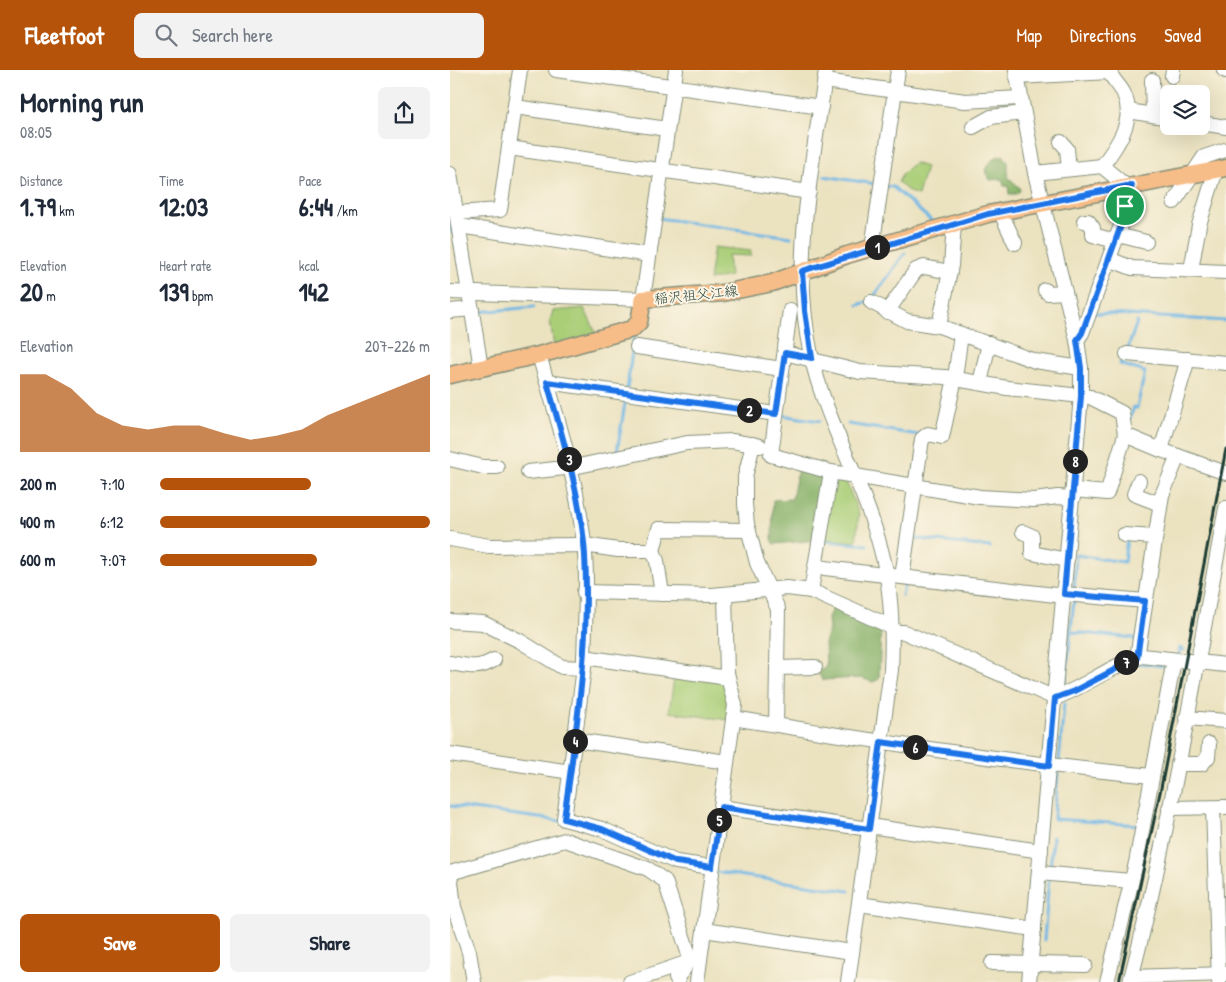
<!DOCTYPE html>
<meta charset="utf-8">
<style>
body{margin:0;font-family:"Patrick Hand","Klee One",sans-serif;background:#f2f2f3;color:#1f2937;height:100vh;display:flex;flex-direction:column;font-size:19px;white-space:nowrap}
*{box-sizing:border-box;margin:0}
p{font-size:16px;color:#747a83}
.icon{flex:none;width:28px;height:28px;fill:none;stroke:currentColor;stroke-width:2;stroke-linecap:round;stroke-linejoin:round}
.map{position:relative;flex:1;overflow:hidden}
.drawer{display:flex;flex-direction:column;background:#fff;width:450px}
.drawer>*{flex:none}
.tools{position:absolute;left:710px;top:15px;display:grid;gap:10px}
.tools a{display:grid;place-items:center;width:50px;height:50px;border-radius:8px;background:#fff;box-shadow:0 5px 20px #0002;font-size:25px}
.pin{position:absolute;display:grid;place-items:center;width:42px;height:42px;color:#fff;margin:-21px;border:2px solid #fff;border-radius:50%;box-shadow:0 1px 5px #0007}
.km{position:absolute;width:25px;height:25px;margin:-12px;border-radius:50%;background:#222;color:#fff;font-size:14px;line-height:25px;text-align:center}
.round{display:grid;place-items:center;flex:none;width:52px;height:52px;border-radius:8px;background:#f2f2f3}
.head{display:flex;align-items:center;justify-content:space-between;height:85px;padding:0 20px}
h1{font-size:28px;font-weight:700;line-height:38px}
.figures{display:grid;grid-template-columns:repeat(3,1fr);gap:8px;height:85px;padding:5px 20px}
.figures div{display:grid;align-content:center}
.figures b{font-size:25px;font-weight:700}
.figures small{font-size:14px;font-weight:400}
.figures p{font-size:14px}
.chart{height:140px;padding:10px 20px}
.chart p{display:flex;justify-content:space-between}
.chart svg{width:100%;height:90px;margin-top:5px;fill:#b45309;opacity:.7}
.action{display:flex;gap:10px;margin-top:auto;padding:10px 20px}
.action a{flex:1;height:58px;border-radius:8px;background:#b45309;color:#fff;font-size:20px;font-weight:700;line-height:58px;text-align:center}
.action a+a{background:#f2f2f3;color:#1f2937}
ul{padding:0 20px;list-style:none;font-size:16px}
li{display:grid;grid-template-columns:80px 60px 1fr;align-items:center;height:38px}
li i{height:12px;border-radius:6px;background:#b45309}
header{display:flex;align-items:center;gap:30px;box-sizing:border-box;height:70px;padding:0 25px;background:#b45309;color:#fff}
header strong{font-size:24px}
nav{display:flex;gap:28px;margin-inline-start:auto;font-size:18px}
.search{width:350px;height:45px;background:#f2f2f3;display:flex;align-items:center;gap:12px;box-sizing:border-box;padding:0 18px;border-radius:8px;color:#747a83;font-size:19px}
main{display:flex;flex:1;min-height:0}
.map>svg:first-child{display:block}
</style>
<header>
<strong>Fleetfoot</strong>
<div class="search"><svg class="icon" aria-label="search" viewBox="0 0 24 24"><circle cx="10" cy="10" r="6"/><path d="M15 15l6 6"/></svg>Search here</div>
<nav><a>Map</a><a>Directions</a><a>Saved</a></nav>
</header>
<main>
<section class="drawer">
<div class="head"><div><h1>Morning run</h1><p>08:05</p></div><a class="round"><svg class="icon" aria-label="share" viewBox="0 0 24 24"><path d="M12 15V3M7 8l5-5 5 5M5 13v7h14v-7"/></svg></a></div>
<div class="figures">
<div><p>Distance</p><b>1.79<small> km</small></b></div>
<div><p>Time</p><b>12:03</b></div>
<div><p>Pace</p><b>6:44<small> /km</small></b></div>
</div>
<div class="figures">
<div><p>Elevation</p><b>20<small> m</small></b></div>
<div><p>Heart rate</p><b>139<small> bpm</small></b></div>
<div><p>kcal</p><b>142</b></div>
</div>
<div class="chart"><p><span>Elevation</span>207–226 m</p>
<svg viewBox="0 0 160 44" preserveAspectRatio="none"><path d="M0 44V6L10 6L20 13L30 25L40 31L50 33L60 31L70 31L80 35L90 38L100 36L110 33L120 26L130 21L140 16L150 11L160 6V44z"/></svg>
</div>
<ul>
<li><b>200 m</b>7:10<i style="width:56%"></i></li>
<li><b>400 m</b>6:12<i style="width:100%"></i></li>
<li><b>600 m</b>7:07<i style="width:58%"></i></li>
</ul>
<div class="action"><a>Save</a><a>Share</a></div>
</section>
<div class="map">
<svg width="776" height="912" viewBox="0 0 776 912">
<rect width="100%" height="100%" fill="#fcf5e5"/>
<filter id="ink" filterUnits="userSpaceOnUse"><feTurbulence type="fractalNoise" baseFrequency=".02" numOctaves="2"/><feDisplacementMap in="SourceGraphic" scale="10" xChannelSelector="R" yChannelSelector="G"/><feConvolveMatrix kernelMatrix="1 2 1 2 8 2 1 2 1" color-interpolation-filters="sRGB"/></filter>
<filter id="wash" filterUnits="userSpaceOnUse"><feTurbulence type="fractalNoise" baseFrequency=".0096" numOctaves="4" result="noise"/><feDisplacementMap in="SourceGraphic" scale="20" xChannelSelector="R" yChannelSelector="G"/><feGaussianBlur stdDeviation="1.12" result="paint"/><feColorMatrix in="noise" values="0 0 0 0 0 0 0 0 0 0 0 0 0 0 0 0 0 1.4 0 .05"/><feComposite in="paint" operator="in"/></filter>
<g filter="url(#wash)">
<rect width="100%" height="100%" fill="#ebe2c0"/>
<g fill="#a9ce77" stroke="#648656">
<path d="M464 93 476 97 468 125 459 122 448 112 453 103Z"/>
<path d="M264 177 301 181V186L278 185 280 206 259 210Z"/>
<path d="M134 238 147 265 104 277 100 250 103 241Z"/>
<path d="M384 405 394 407 409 444 406 472 373 469Z"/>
<path d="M225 602 274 609 282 636 279 650 219 642Z"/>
</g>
<g fill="#86b168" stroke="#52774e">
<path d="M553 85 558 92V107L569 117 570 121 566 124H559L558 116H554L552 109 540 110 535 99 544 88Z"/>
<path d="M348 398 376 405 368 470 324 474 322 472 323 430 342 429Z"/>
<path d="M383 536 431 556 429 609 423 612 411 608 372 610 368 602 376 597 375 570 379 560 378 548Z"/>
</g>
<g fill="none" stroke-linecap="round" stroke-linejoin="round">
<g stroke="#6cb6e5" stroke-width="3">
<path d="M374 106 426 114"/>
<path d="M435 116 443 117 485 154"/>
<path d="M0 148 2 163"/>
<path d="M208 148 341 167"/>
<path d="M422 229 455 183"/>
<path d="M408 235 417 232"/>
<path d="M28 242 84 237"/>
<path d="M644 243 776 251"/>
<path d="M677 281 687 252"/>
<path d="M674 286 670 294 695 302 687 338 684 337 680 348 677 347"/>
<path d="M177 318 184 268"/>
<path d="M331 345 370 351"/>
<path d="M398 354 469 365"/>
<path d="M167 382 176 327"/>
<path d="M461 468 540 477"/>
<path d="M375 471 417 475"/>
<path d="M624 522 626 485 674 492 677 469"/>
<path d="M452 526 455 512"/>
<path d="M621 562 685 568 684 570"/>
<path d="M729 585 730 578 734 580"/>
<path d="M689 593 713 596"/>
<path d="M615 619 624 529"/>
<path d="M609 692 614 633"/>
<path d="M608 703 604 749 689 755"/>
<path d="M1 736 111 751"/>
<path d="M600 799 603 767"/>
<path d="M266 802 399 821"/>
<path d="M594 870 599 808"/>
</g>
</g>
</g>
<g filter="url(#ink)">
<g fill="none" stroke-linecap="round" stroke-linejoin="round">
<g stroke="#85907a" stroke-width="16">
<g id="minor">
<path d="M106 0 371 37"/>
<path d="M376 0C363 94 340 191 361 285 376 353 414 413 431 480 442 519 443 560 441 600L398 912"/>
<path d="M566 0 585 103 627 270 631 298V326L579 912"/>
<path d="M774 0 776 1"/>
<path d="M722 6 723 0"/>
<path d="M567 7 660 2"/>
<path d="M702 10 703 45"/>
<path d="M375 11 515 31 570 28"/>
<path d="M65 37 217 59"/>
<path d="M679 41 719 48"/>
<path d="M751 53 776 57"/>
<path d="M523 57 541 47 573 43"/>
<path d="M611 72 617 79 619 99"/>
<path d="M59 78 359 122"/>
<path d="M652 96C667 76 686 50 674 24 670 15 661 9 659 0"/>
<path d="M585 103 652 96 676 116"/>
<path d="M0 104 31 298"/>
<path d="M724 132 754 87 775 80"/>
<path d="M550 141 565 173"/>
<path d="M6 143 50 140 70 0"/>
<path d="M634 151H638L643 158V165L665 171"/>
<path d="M9 156 199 185"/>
<path d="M668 165 696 172"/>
<path d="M422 178 448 0"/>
<path d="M659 189 682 198 776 202"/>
<path d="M741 200 749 155 766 100"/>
<path d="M595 220 598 223 615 222"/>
<path d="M0 222 193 229 226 0"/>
<path d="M421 232 457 251 489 256 585 291 631 298"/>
<path d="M340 240 321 385 381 402 361 521"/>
<path d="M0 241 22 239"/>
<path d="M437 242 466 200 474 197 500 202"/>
<path d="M489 256 501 196 504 154"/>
<path d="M627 270 632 263 673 150 682 115"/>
<path d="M187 277 332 299"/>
<path d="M335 283 410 302 495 307 557 318 640 327 672 343 675 365 711 380 776 403"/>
<path d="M677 284 776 293"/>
<path d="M97 312 326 344"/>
<path d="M530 313 539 273"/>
<path d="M303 374 295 407V434L297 454 307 493 328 539 326 655"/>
<path d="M711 380 738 289"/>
<path d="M0 389 33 397H47"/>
<path d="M78 402 124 397 237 373 282 371 310 376"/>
<path d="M381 402 530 427 584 430 608 427 623 428"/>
<path d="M689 411 684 424 710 434"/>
<path d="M623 420 657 423 675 365"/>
<path d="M573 462 582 466V483L617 490"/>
<path d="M674 465 705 467"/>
<path d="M0 469 39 476 134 475 168 480H203L209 459 298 460"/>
<path d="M203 480 207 491 212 524"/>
<path d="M366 497 614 526"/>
<path d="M452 507 472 369 478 364 492 367 505 308 511 264"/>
<path d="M134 522 262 525 337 518 361 521 442 557"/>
<path d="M614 524 695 531"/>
<path d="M0 551 33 553 70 571 112 597 134 598C134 561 138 522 135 484 129 415 108 351 89 285"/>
<path d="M442 562H454L605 628C635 617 661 595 692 586L776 595"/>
<path d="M134 587 278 608"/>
<path d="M687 588 712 425 728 386"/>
<path d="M0 593C19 596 27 600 44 590"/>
<path d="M134 598 114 749 152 759 226 792 262 797"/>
<path d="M327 598 365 597"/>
<path d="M283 648C423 671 561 693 702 706"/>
<path d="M736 648 776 651"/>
<path d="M125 670 277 692"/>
<path d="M0 684 121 702"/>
<path d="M728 694H752L758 687 759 674"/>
<path d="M271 737 419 759"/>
<path d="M719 738 776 737"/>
<path d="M763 738 769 912"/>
<path d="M419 756 591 781"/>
<path d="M589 803 681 811"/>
<path d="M409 834 584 859"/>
<path d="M254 860 402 882"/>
<path d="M542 893 635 895"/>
<path d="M681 907 776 904"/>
<path d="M24 912 19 882 4 837 0 803 115 770 198 799 215 811 239 885 234 899 226 908 228 912"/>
<path d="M180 912 236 893"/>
<path d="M247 912 285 635 277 603 275 524"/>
<path d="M657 912 686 793 724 590"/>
<path d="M680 912C721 756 746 596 776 438"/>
</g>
</g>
<g stroke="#85907a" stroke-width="19">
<path id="major" d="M0 305 89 285 182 259 189 252 193 229 273 223 322 213 397 185 538 144 776 98"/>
</g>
<use href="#minor" stroke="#fff" stroke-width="14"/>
<use href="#major" stroke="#f7bd88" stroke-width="16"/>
<path stroke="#1f3d34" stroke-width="3" d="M669 912 711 718 776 379"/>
</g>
</g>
<g fill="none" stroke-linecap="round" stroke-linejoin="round" filter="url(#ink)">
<g stroke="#fff" stroke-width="10">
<path id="route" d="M682 115 673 150 632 263 627 270 631 298V326L614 524 695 531 687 588 624 621 605 628 599 696 431 672 419 759 271 737 262 797 226 792 152 759 114 749C126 661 140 574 135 485 131 426 113 369 97 312L326 344 335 283 362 288 355 241 352 201 538 144Z"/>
</g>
<use href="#route" stroke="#1a73e8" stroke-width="6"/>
</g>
<g text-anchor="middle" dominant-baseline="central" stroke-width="4" stroke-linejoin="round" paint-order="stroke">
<g font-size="14" fill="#1f3d34" stroke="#fcf5e5">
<text transform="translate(246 224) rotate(-6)">稲沢祖父江線</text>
</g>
</g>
</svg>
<div class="tools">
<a><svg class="icon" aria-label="layers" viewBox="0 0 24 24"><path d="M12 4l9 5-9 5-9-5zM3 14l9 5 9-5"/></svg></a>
</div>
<div class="pin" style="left:675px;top:136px;background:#1e9e55"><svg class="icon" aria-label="arrive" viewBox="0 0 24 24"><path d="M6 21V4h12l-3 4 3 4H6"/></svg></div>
<b class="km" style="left:427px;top:177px">1</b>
<b class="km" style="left:299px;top:340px">2</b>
<b class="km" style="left:119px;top:389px">3</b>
<b class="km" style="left:125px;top:671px">4</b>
<b class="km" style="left:269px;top:750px">5</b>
<b class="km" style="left:465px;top:677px">6</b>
<b class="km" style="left:676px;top:592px">7</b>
<b class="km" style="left:625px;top:391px">8</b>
</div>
</main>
